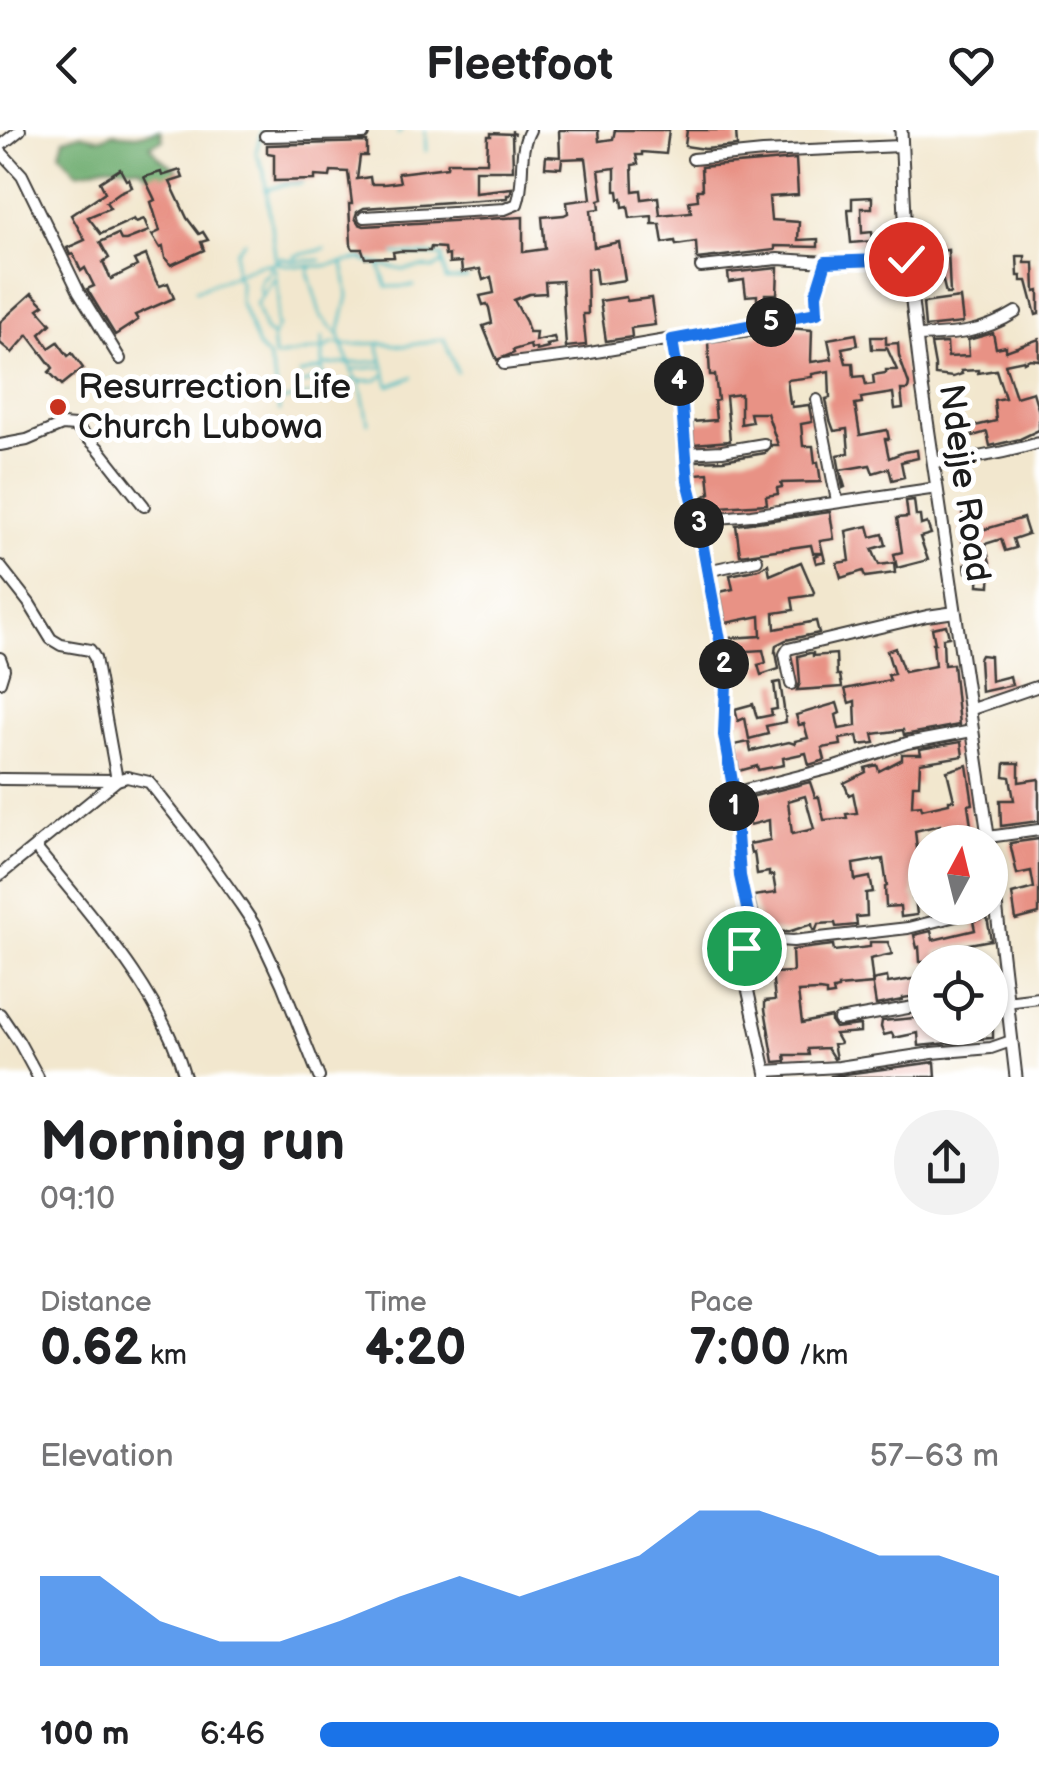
<!DOCTYPE html>
<meta charset="utf-8">
<style>
body{margin:0;font-family:"Balsamiq Sans",sans-serif;background:#f2f2f2;color:#202124;height:100vh;display:flex;flex-direction:column;font-size:38px;white-space:nowrap}
*{box-sizing:border-box;margin:0}
p{font-size:32px;color:#757577}
.icon{flex:none;width:55px;height:55px;fill:none;stroke:currentColor;stroke-width:2;stroke-linecap:round;stroke-linejoin:round}
.map{position:relative;height:947px;overflow:hidden}
.details{display:flex;flex-direction:column;background:#fff;flex:1}
.details>*{flex:none}
.needle{width:65px;rotate:7deg}
.tools{position:absolute;left:908px;top:695px;display:grid;gap:20px}
.tools a{display:grid;place-items:center;width:100px;height:100px;border-radius:50%;background:#fff;box-shadow:0 2px 8px #0004;font-size:50px}
.pin{position:absolute;display:grid;place-items:center;width:85px;height:85px;color:#fff;margin:-42px;border:5px solid #fff;border-radius:50%;box-shadow:0 2px 10px #0007}
.km{position:absolute;width:50px;height:50px;margin:-25px;border-radius:50%;background:#222;color:#fff;font-size:28px;line-height:50px;text-align:center}
.round{display:grid;place-items:center;flex:none;width:105px;height:105px;border-radius:52px;background:#f2f2f2}
.headline{display:flex;align-items:center;justify-content:space-between;height:170px;padding:0 40px}
h1{font-size:55px;font-weight:700;line-height:75px}
.metrics{display:grid;grid-template-columns:repeat(3,1fr);gap:15px;height:170px;padding:10px 40px}
.metrics div{display:grid;align-content:center}
.metrics b{font-size:50px;font-weight:700}
.metrics small{font-size:28px;font-weight:400}
.metrics p{font-size:28px}
.chart{height:280px;padding:20px 40px}
.chart p{display:flex;justify-content:space-between}
.chart svg{width:100%;height:180px;margin-top:10px;fill:#1a73e8;opacity:.7}
ul{padding:0 40px;list-style:none;font-size:32px}
li{display:grid;grid-template-columns:160px 120px 1fr;align-items:center;height:75px}
li i{height:25px;border-radius:12px;background:#1a73e8}
header{display:flex;justify-content:space-between;align-items:center;height:130px;padding:0 40px;background:#fff;font-size:45px;font-weight:700}
.map>svg:first-child{display:block}
</style>
<header><svg class="icon" aria-label="back" viewBox="0 0 24 24"><path d="M15 5l-7 7 7 7"/></svg>Fleetfoot<svg class="icon" aria-label="heart" viewBox="0 0 24 24"><path d="M12 20l-8-8c-3-5 5-10 8-4 3-6 11-1 8 4z"/></svg></header>
<div class="map">
<svg width="1039" height="947" viewBox="0 0 1039 947">
<rect width="100%" height="100%" fill="#fff"/>
<filter id="ink" filterUnits="userSpaceOnUse"><feTurbulence type="fractalNoise" baseFrequency=".01" numOctaves="2"/><feDisplacementMap in="SourceGraphic" scale="20" xChannelSelector="R" yChannelSelector="G"/><feConvolveMatrix kernelMatrix="1 2 1 2 8 2 1 2 1" color-interpolation-filters="sRGB"/></filter>
<filter id="wash" filterUnits="userSpaceOnUse"><feTurbulence type="fractalNoise" baseFrequency=".0048" numOctaves="4" result="noise"/><feDisplacementMap in="SourceGraphic" scale="40" xChannelSelector="R" yChannelSelector="G"/><feGaussianBlur stdDeviation="2.25" result="paint"/><feColorMatrix in="noise" values="0 0 0 0 0 0 0 0 0 0 0 0 0 0 0 0 0 1.4 0 .05"/><feComposite in="paint" operator="in"/></filter>
<g filter="url(#wash)">
<rect width="100%" height="100%" fill="#f2e7ce"/>
<path fill="#6dac6e" stroke="#446445" stroke-width="2.5" d="M160 0 163 10 150 15 159 27 178 40 168 47H149L140 38C129 38 112 35 104 36 95 38 87 41 77 42L60 23 64 9 79 4 97 8 105 7 111 3 136 5Z"/>
<g fill="none" stroke-linecap="round" stroke-linejoin="round">
<g stroke="#4ebdc4" stroke-width="2.5">
<path d="M262 0 256 22 264 42 276 133 258 135 235 145 240 152V171L258 217 268 227 276 254 280 281"/>
<path d="M425 0 426 21"/>
<path d="M398 4 401 0"/>
<path d="M266 60 286 54 302 53"/>
<path d="M394 124 442 126 446 150 467 148"/>
<path d="M295 128V126L325 119"/>
<path d="M364 131 403 140 423 137 433 139 442 133"/>
<path d="M279 132 280 127 295 131 321 130"/>
<path d="M276 133 297 136H323L366 128"/>
<path d="M312 136 308 142 321 186 339 205 353 244 360 252 368 293"/>
<path d="M380 137 387 157 414 156"/>
<path d="M196 160 235 145 236 121 245 111"/>
<path d="M261 163 259 158 263 146H267L273 133"/>
<path d="M339 204 348 166 343 133"/>
<path d="M270 205 265 201 256 174 274 149"/>
<path d="M378 214 389 256 412 247"/>
<path d="M274 225 272 207 278 196 276 193 279 170 275 139"/>
<path d="M274 227 327 218 332 213 344 215 382 213 405 216 444 209 457 242"/>
<path d="M325 235 381 231"/>
<path d="M354 239 381 237"/>
<path d="M300 244 323 238"/>
<path d="M359 251 377 250 384 245"/>
<path d="M325 252 350 253 355 249"/>
<path d="M302 254 324 246"/>
<path d="M280 271 328 261 323 243V207"/>
</g>
</g>
<g id="blocks">
<g fill="#e89285" fill-rule="evenodd">
<path d="M559 0H598L599 11 613 9 615 0H669L666 24 642 22V25H636L638 34 632 35 633 61 641 60 642 69 658 67 660 85 691 82 689 71 698 70 697 60H702L701 37 796 29 798 65 769 67 771 90 799 92 798 110 818 109V117L775 116V120L697 129 696 112 676 115 675 111 663 113 660 94H652V86L630 88 628 76 623 77 622 68 619 69 618 61H615V38L599 40 603 69 599 70 600 79 591 80 594 117 619 112 625 150 597 154 595 138 587 139 588 184H583L586 215 566 217 562 151 545 152 546 163 529 164 514 170 526 192 529 202H536L535 211 554 207 556 213 547 215 548 218 536 221V218L531 219 530 215 513 220 514 223 497 230 483 196 492 193 489 178 487 174 483 175 480 166 494 163 491 147 483 150 480 139 462 142 461 132 449 133V125L445 126 444 118 431 117 430 121H400L393 122 394 127 365 128 362 119H353L351 115 349 74H352L348 42 331 41 330 47 315 46V50L274 51V24L267 23V15L367 12V26H360L357 49 370 47 371 54H384L400 52 398 43 447 37 448 32H487L488 6H491V3L512 4 513 40H475V62L512 58 510 65H507V68L364 78 357 82 355 88 359 94 364 96 523 87V122L545 119 542 87 564 85 568 83 567 72 591 69 586 28 562 29 561 38 545 37 546 26 560 27Z"/>
<path d="M687 0H736L737 16 705 19 685 16Z"/>
<path d="M120 39 126 50 129 49 132 57 120 62 106 72 110 78 88 87 101 104 134 89 136 92 144 89 149 101 126 110H121L118 104 100 112 109 128 103 132 111 149 137 136 134 130 146 125 156 151 160 156 168 153 174 168 135 185 138 190 115 205 87 159 94 156 85 138 81 141 73 124 70 125 67 118 85 110 71 85 105 62 100 52Z"/>
<path d="M180 40 183 48 170 52 187 88 199 104 203 102 208 110 201 112 204 120 171 135 165 128 163 117 160 118 152 105 160 101 151 72 155 70 144 47 161 42 162 46Z"/>
<path d="M872 67V78H861L862 103 872 102 873 111 851 113 848 79H852V68Z"/>
<path d="M925 108H937L938 121 948 120 950 164H946L942 147 926 150 924 132 927 130Z"/>
<path d="M1017 126H1025V133H1034L1035 162 1039 161V184L1036 185 1027 151H1021V146H1018Z"/>
<path d="M778 138 777 164H765V180L757 179V165L746 166 744 150 729 152 728 143Z"/>
<path d="M32 163 44 175 38 179 51 194 40 204 49 218 58 212 68 226 72 223 83 238 62 255 49 242 53 238 28 205 12 223 0 213V192Z"/>
<path d="M626 167 627 171 651 168 655 195 631 198 632 207 606 211 600 171Z"/>
<path d="M960 168 963 193 925 197 923 173Z"/>
<path d="M788 198 812 200 811 232 832 229 828 209 856 204 858 215 842 218 846 233H853L854 247 864 246 866 255 874 254 873 245 886 243V240H897L886 216 887 219H872L871 207H886V214L898 213 899 226 909 254 908 260H901L903 278 895 279 893 263 861 268 862 273 855 274 860 305 887 300 889 309H885L889 328 904 322 917 320 918 328 901 332 904 347 892 350 889 338 873 343 870 335 840 340 845 357 843 358 837 325 849 323 847 299 834 301 830 290 826 269 830 268 829 241 812 244V247L787 250 790 273 792 272V277L809 275 812 292 801 294 803 316H813L815 333 818 332 821 352 781 353 782 357 777 358 778 364 766 366 767 374 705 378 701 368 710 363 708 343 696 344 695 331 723 330 765 323 772 315H778L767 283H750L752 292 741 294V264L726 266 730 311 694 314 692 292 716 290 714 271 718 270 715 245H710L708 212 771 203V201Z"/>
<path d="M993 203 996 218 1006 216V221L1039 209V230L1030 229 1024 232V230L1005 234 1016 267 1033 262 1039 282V300L1020 309 990 316 987 302 973 306 971 297 996 291 994 270 1005 268 996 240 978 243V240L961 241 962 244 953 247 935 245V236L931 214 947 213 948 227 969 226 968 210Z"/>
<path d="M914 370 916 386H920L921 395 927 393 931 404 920 407 928 430 897 438 894 424 902 422 897 388 908 387 906 371Z"/>
<path d="M982 371 983 384 976 385 979 401 1023 388 1028 404 1013 409 1016 418 1005 421 1001 409 985 414 991 436 990 456 978 455 979 441 966 442 965 434H967L960 399H964L961 373Z"/>
<path d="M830 382 834 409 820 411 825 431 816 433 814 426 823 423H813L811 415 740 425 736 395Z"/>
<path d="M868 396 871 407 883 404 886 415 872 419 879 435 894 433 895 443 865 447 863 441 841 448 837 433 850 431 846 401Z"/>
<path d="M801 432 814 462 813 465 792 468 794 480 774 483 775 499 816 491 819 503 786 510 776 515 775 522H776L779 539 761 545 758 535 766 533 763 520 731 522 728 508 761 506 760 486 726 493 720 462 733 459 730 445 759 439 768 434 770 445Z"/>
<path d="M946 495 949 507 943 508 944 535 953 534 959 595 904 605 903 600 873 604 875 613 859 615 857 606 840 609 841 615 822 618 825 630 809 635 806 623 783 628 784 635 758 640 757 636 739 641 734 615 749 612 751 621 789 612 795 614V611L808 608 804 594 799 595 796 585 837 573 840 583 836 585 839 599 856 596 855 571 849 573 845 559 890 550 888 545 894 544 887 521 895 518 904 542 935 536 933 513H935L932 498Z"/>
<path d="M810 523H813V526L836 524 837 545H840L842 557 797 560 800 553 798 526Z"/>
<path d="M981 525 990 526 991 551 1010 546 1012 555 981 562 979 529Z"/>
<path d="M780 552 786 592 766 596 768 604 749 609 745 588 738 591 735 579 753 574 757 588 772 585 771 580 777 579 774 553Z"/>
<path d="M961 612 963 626 920 633 919 655H913L912 676 921 675 922 679 949 673V670H954L947 641 967 635 973 674 968 675 972 702 941 705 940 695 915 701 918 727 925 726V743L914 745 913 768 915 767 917 785 901 787 900 776 886 777 885 757 887 756 883 729 853 734 855 750 870 747 873 762 866 763 867 786 856 787 857 795 836 797 835 793 818 794 816 800H813L812 794 788 802 758 800V786L753 766 776 763 773 745 769 746V742L757 744 754 722 751 723 749 714 770 710 769 690 750 695 747 668 810 652 815 667H819L824 690 847 688 846 684 857 683 853 663 849 665 844 653 866 642 865 638 877 635 879 641 902 629V624H921L920 619ZM805 666 814 699 792 704 788 671Z"/>
<path d="M1005 633H1019V652L1039 649V691L1001 696 1000 670H1014L1010 647 1004 646Z"/>
<path d="M1039 709V784L1016 790 1012 764 1034 758 1031 741 1017 744 1010 713Z"/>
<path d="M987 787 991 810 947 818 937 822 938 832H920L919 817 917 818 914 805 931 801 933 810 975 800 973 791Z"/>
<path d="M870 812H888L892 824 870 829 873 854 838 857V859L833 860 834 865 826 866V862L819 861 798 862 802 893 831 887V892L835 898 860 895V902L835 904 840 913 833 914 836 928 834 929 827 918 808 919 809 925H785L786 931 774 932 765 879V871L775 870 772 843 793 842 792 820 833 815 834 821 870 817Z"/>
<path d="M887 847 888 853 925 847V865L902 868V870L876 875 872 850Z"/>
<path d="M925 887V898H993V908L959 910V912L919 916 918 903 894 908 892 903 884 905 881 897 882 891Z"/>
<path d="M935 932 936 947H831V946Z"/>
</g>
</g>
</g>
<g filter="url(#ink)">
<use href="#blocks" fill-opacity="0" stroke="#3c3a37" stroke-width="2.5"/>
<g fill="none" stroke-linecap="round" stroke-linejoin="round">
<g stroke="#3c3a37" stroke-width="14">
<g id="minor">
<path d="M265 6 363 4 364 0"/>
<path d="M0 16 20 0"/>
<path d="M0 21 22 45 79 162 120 229"/>
<path d="M693 29 763 22 901 16"/>
<path d="M364 87 505 79 517 74C526 50 517 23 530 0"/>
<path d="M701 137 778 129 843 133 907 129"/>
<path d="M916 206C954 205 983 203 1016 182"/>
<path d="M672 210 681 264 688 351 698 390 723 527 726 555 724 605 733 663 740 745 748 783 749 799 743 838 767 947"/>
<path d="M504 234 584 224 812 185 818 180 815 164 826 133"/>
<path d="M817 270 837 371"/>
<path d="M0 315 27 310 62 295 75 296 98 318 144 376"/>
<path d="M685 323 722 321 764 314"/>
<path d="M934 332C971 330 1004 323 1039 313"/>
<path d="M698 390 751 385 937 358"/>
<path d="M0 436 29 473 51 509 61 515 90 520 95 528 117 650 0 649"/>
<path d="M707 441 757 430"/>
<path d="M0 528 4 539 0 552"/>
<path d="M791 554 785 524 788 519 927 486 955 482"/>
<path d="M969 580 1039 556"/>
<path d="M733 663 835 637 907 613 972 601"/>
<path d="M988 707 1039 700"/>
<path d="M35 717C91 786 161 861 185 947"/>
<path d="M0 745 117 650 127 647 149 652 197 713 241 775 255 796 282 854 319 947"/>
<path d="M748 808 793 811 908 798 996 776"/>
<path d="M990 863 1005 857"/>
<path d="M1006 872 1039 868"/>
<path d="M0 884 19 912 38 947"/>
<path d="M839 890 925 875"/>
<path d="M766 941 839 937 932 923 991 918 1011 911"/>
</g>
</g>
<g stroke="#3c3a37" stroke-width="15">
<g id="tertiary">
<path d="M901 0 907 129 922 256 989 712"/>
<path d="M990 722 1016 947"/>
</g>
</g>
<path stroke="#3c3a37" stroke-width="2.5" stroke-dasharray="8 8" stroke-linecap="butt" d="M512 0V3L516 4"/>
<use href="#minor" stroke="#fff" stroke-width="10"/>
<use href="#tertiary" stroke="#fff" stroke-width="11"/>
</g>
</g>
<g fill="none" stroke-linecap="round" stroke-linejoin="round" filter="url(#ink)">
<g stroke="#fff" stroke-width="20">
<path id="route" d="M744 818 749 799 748 783 740 746 734 663 724 605 726 554 723 526 698 390 688 351 681 264 672 210 817 183 816 164 826 132 906 129"/>
</g>
<use href="#route" stroke="#1a73e8" stroke-width="12"/>
</g>
<circle fill="#c8321e" stroke="#fff" stroke-width="4" cx="58" cy="277" r="10"/>
<g text-anchor="middle" dominant-baseline="central" stroke-width="10" stroke-linejoin="round" paint-order="stroke">
<g font-size="35" fill="#1c1c1c" stroke="#fff" text-anchor="start">
<text x="78" y="257">Resurrection Life<tspan x="78" dy="40">Church Lubowa</tspan></text>
</g>
<g font-size="35" fill="#1c1c1c" stroke="#fff">
<text transform="translate(964 353) rotate(82)">Ndejje Road</text>
</g>
</g>
</svg>
<div class="tools">
<a><svg class="needle" viewBox="-14 -14 28 28"><path d="M0-13l5 13h-10z" fill="#e53935"/><path d="M0 13l5-13h-10z" fill="#757577"/></svg></a>
<a><svg class="icon" aria-label="locate" viewBox="0 0 24 24"><circle cx="12" cy="12" r="6"/><path d="M12 2v4M12 18v4M2 12h4M18 12h4"/></svg></a>
</div>
<div class="pin" style="left:744px;top:818px;background:#1e9e55"><svg class="icon" aria-label="arrive" viewBox="0 0 24 24"><path d="M6 21V4h12l-3 4 3 4H6"/></svg></div>
<div class="pin" style="left:906px;top:129px;background:#d93025"><svg class="icon" aria-label="check" viewBox="0 0 24 24"><path d="M5 12l5 5 9-10"/></svg></div>
<b class="km" style="left:734px;top:676px">1</b>
<b class="km" style="left:724px;top:534px">2</b>
<b class="km" style="left:699px;top:393px">3</b>
<b class="km" style="left:679px;top:251px">4</b>
<b class="km" style="left:771px;top:192px">5</b>
</div>
<section class="details">
<div class="headline"><div><h1>Morning run</h1><p>09:10</p></div><a class="round"><svg class="icon" aria-label="share" viewBox="0 0 24 24"><path d="M12 15V3M7 8l5-5 5 5M5 13v7h14v-7"/></svg></a></div>
<div class="metrics">
<div><p>Distance</p><b>0.62<small> km</small></b></div>
<div><p>Time</p><b>4:20</b></div>
<div><p>Pace</p><b>7:00<small> /km</small></b></div>
</div>
<div class="chart"><p><span>Elevation</span>57–63 m</p>
<svg viewBox="0 0 160 44" preserveAspectRatio="none"><path d="M0 44V22L10 22L20 33L30 38L40 38L50 33L60 27L70 22L80 27L90 22L100 17L110 6L120 6L130 11L140 17L150 17L160 22V44z"/></svg>
</div>
<ul>
<li><b>100 m</b>6:46<i style="width:100%"></i></li>
</ul>
</section>
